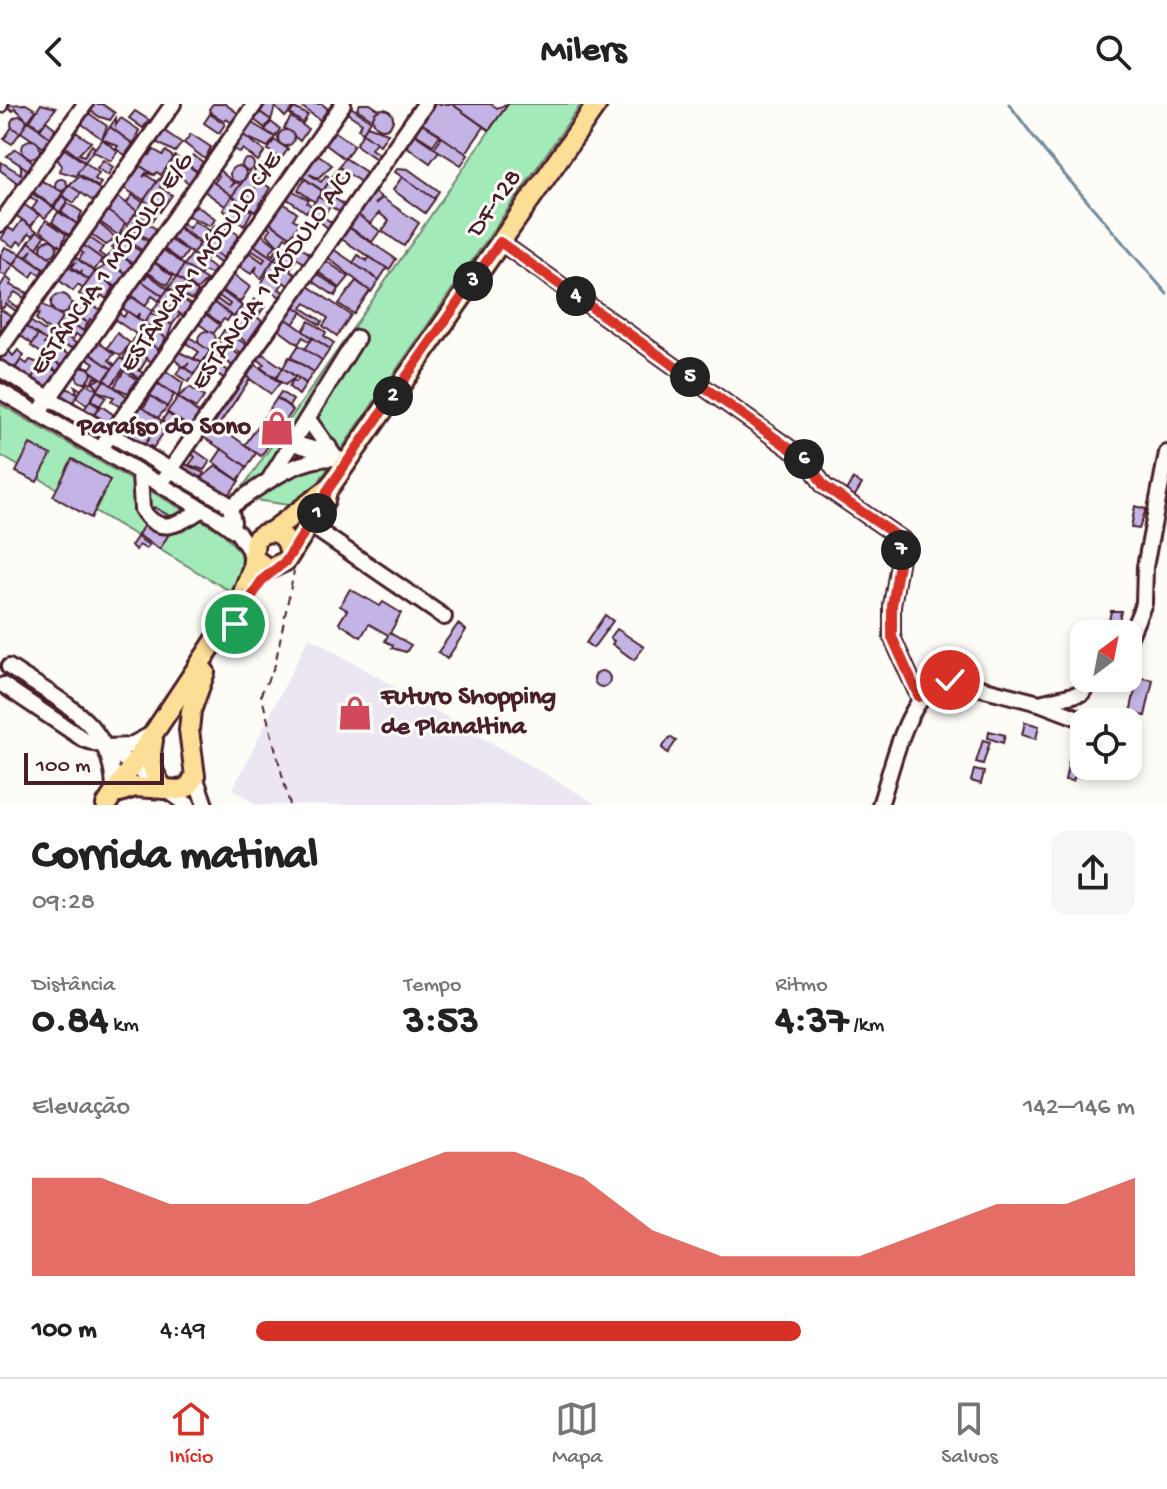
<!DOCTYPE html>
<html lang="pt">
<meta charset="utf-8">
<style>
body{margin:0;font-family:"Gochi Hand",sans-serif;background:#f6f6f6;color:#222;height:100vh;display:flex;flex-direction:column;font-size:30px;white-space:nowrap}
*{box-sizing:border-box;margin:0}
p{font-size:26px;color:#767676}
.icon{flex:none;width:44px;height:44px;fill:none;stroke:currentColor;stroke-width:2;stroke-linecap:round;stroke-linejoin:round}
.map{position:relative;height:701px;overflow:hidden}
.sheet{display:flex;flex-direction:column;background:#fff;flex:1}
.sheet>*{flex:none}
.needle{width:52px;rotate:32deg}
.buttons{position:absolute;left:1070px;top:516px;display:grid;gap:16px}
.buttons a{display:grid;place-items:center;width:72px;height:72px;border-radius:16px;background:#fff;box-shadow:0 4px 12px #0003;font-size:40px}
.scale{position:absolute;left:24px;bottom:20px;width:140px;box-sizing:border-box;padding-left:8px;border:4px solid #4a1f2b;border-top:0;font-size:22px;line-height:28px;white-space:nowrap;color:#4a1f2b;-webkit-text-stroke:6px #fdfcf7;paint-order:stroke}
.pin{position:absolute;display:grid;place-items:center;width:68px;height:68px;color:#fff;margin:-34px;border:4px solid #fff;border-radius:50%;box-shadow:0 2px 8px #0007}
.km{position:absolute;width:40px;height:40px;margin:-20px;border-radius:50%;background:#222;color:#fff;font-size:22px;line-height:40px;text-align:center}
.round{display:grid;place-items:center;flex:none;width:84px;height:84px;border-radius:16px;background:#f6f6f6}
.head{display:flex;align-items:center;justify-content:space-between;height:136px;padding:0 32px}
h1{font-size:44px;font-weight:700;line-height:60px}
.figures{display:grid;grid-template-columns:repeat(3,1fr);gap:12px;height:136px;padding:8px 32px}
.figures div{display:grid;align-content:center}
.figures b{font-size:40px;font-weight:700}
.figures small{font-size:22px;font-weight:400}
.figures p{font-size:22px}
.chart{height:224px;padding:16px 32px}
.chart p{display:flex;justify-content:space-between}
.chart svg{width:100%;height:144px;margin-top:8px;fill:#d93025;opacity:.7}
ul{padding:0 32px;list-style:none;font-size:26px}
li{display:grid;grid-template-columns:128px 96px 1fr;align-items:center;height:60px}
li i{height:20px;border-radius:10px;background:#d93025}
header{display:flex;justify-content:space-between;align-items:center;height:104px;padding:0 32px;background:#fff;font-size:36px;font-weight:700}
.tabs{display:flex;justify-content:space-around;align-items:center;height:112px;border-top:2px solid #e0e0e0;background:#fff;font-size:22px;color:#767676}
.tabs a{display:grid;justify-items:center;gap:4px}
.tabs .selected{color:#d93025}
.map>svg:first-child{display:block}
</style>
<header><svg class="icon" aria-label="back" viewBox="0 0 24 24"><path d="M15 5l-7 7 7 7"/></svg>Milers<svg class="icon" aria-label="search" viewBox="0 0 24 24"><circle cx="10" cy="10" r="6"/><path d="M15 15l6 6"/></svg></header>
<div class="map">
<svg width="1167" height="701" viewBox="0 0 1167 701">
<rect width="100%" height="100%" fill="#fdfcf7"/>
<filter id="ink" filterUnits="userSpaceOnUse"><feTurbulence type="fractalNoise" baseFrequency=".0125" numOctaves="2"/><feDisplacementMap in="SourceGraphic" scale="16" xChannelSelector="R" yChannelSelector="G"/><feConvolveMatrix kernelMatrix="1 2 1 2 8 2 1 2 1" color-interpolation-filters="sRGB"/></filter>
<g filter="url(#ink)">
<path fill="#ece6f2" d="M309 533 598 701H257L233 685Z"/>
<g fill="#a2ebb9" stroke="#768572" stroke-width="2">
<path d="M508 0H581L301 403 236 393Z"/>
<path d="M0 300 223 429C246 454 250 459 235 490L0 351Z"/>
</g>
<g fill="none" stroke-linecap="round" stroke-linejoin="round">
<path stroke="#6f8b9c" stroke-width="3" d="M1009 0 1046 49 1167 190"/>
</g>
<g fill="#c3b4e5" stroke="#4a1f2b" stroke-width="2">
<path d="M26 0 36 6 28 17 15 4 13 7 5 1Z"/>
<path d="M41 0 56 4 40 24 30 17Z"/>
<path d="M92 0H102L115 9 110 16 100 13 88 5Z"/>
<path d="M213 0H225L239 10 232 19 226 15 225 17 211 9 209 5Z"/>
<path d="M266 0H297L285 13 275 3 271 16 260 8Z"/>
<path d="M298 0H322L328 5 320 16Z"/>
<path d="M360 0H370L379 6 372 15 357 5Z"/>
<path d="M435 0H452L484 23 465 50 421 19Z"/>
<path d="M452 0H491L497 4 508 0 489 26Z"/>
<path d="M348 1 371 17 363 28 358 25 362 19 344 7Z"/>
<path d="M294 4 308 11 303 19 290 10Z"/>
<circle cx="383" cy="15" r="10"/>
<path d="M135 7 149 16 143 24 129 14Z"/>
<path d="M258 7 271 16 265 24 253 15Z"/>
<path d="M87 8 107 22 102 35 82 20Z"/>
<path d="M210 10 225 20 219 29 204 19Z"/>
<circle cx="19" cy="20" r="8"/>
<path d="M291 13 308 25 300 37 284 24Z"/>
<path d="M116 14V21L121 14 139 26 133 40 110 23Z"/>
<path d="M28 17 52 34 44 44 21 28Z"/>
<path d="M46 17 55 24 51 34 40 26Z"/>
<path d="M250 18 275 33 268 43 244 32Z"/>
<path d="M271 18 280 25 275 33 265 26Z"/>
<path d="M421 19 440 31 433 41 414 29Z"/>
<path d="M367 22 388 29 380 41 363 29Z"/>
<path d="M12 23 20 29 12 40 4 35Z"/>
<path d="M110 23 133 40 125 51 116 45 118 42 102 35Z"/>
<path d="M160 24 182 39 175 48 152 36Z"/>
<path d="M330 24 354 41 345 55 321 37Z"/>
<circle cx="286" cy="34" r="8"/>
<path d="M74 27 91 38 79 50 84 52 92 41 95 44 85 58 64 42Z"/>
<path d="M363 29 376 38 371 45 382 52 379 57 356 41Z"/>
<path d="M191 30 211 43 205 55 184 39Z"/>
<path d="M242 30 265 47 258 57 243 45 240 49 233 44Z"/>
<path d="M414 30 439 47 430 59 406 42Z"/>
<path d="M442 33 468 51 461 61 434 44Z"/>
<path d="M102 35 118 47 111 57 93 47Z"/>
<circle cx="31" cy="45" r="9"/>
<path d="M274 36 288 45 281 55 268 46Z"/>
<path d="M148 42 153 45 149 52 154 46 163 51 166 47 174 54 161 71 157 68 154 71 136 59Z"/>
<path d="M63 44 85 59 76 72 59 67 62 62 56 53Z"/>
<path d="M16 45 33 58 28 66 7 52Z"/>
<path d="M315 48 332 61 318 74 309 70 321 78 326 71 331 74 323 87 298 70Z"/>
<path d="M193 51 203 58 197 67 187 60Z"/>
<path d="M175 52 181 56 175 63 178 67 182 66 177 63 181 57 197 68 190 80 167 63Z"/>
<path d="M345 54 369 70 362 79 339 63Z"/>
<circle cx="248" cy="61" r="6"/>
<path d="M103 56 113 63 108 71 97 64Z"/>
<path d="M1 58 21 70V61L28 66 19 80 0 66Z"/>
<path d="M85 58 99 69 95 75 101 79 98 83 77 69Z"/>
<path d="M136 59 154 71 146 69 143 73 146 71 157 78 144 96 120 82Z"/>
<circle cx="262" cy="69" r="8"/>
<circle cx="238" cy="70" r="8"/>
<path d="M339 63 346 68 333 93 323 87Z"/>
<path d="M398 64 408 65 439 87 434 95 395 68Z"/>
<path d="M218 65 234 79 230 83 236 78 241 81 232 92 214 79 219 72 214 69Z"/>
<path d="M168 67 177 75 170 83 160 75Z"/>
<path d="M249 69 257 75 255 84 261 77 270 84 255 108 244 100 254 90 251 87 242 99 232 92Z"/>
<path d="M79 72 101 86 93 97 69 81Z"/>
<path d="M402 73 435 95 425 109 393 86Z"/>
<circle cx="61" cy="81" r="6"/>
<path d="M38 75 63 88 53 103 31 86Z"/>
<path d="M159 75 163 78 160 83 172 91 160 108 144 96Z"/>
<path d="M305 75 322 87 315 98 298 86Z"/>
<path d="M210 76 232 92 225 102 203 86Z"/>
<path d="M69 81 81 89 74 99 62 91Z"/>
<path d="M288 84 309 96 307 99 312 102 309 106 306 108 283 92Z"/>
<path d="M30 88 54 104 45 114 32 105 37 98 28 91Z"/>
<path d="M325 88 346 102 341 109 330 102 324 113 332 119 329 125 308 108 318 93 328 98Z"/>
<path d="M374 88 381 93 375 100 382 94 419 119 404 142 382 127 389 117 379 109 370 120 358 111Z"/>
<path d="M132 91 143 98 137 107 126 100Z"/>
<path d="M62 92 68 96 60 108 54 104Z"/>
<path d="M232 92 252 107 244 122 223 106Z"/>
<path d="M118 93 137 107 127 121 104 105Z"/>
<path d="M280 97 297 109 293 115 300 119 290 133 266 116Z"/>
<path d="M22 99 39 111 31 122 14 110Z"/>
<path d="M68 99 82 108 77 120 61 108Z"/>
<path d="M147 102 157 109 150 119 140 112Z"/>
<path d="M197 102 216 115 210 122 186 111Z"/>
<path d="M103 104 125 119 119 132 96 115Z"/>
<path d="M58 108 77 120 69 131 52 118Z"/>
<path d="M135 110 139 112 134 120 140 115 158 126 151 137 127 121Z"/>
<path d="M358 111 380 127 372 138 349 123Z"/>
<path d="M22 116 37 127 34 132 29 129 22 140 18 137 14 143 1 135 8 124 14 127Z"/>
<path d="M46 116 66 130 61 143 40 126Z"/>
<path d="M266 116 290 133 288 135 285 133 279 142 276 140 267 130 271 125 263 120Z"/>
<path d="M96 117 115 133 111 138 106 141 88 128Z"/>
<path d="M194 117 209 126 201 138 178 122 181 118 189 124Z"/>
<path d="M215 121 224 127 227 123 239 131 223 154 201 138Z"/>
<path d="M127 123 150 139 143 147 121 132Z"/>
<path d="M348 123 396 155 389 166 340 134Z"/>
<path d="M178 124 200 140 193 150 170 133Z"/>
<path d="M37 127 45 132 37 144 29 138Z"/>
<path d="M259 128 276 141 270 149 273 151 279 142 282 144 274 155 251 139Z"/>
<path d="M86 131 103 143 99 149 105 153 103 156 80 139Z"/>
<path d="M119 134 143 149 135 161 112 144Z"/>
<path d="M169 135 188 147 181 157 163 144Z"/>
<path d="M290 136 310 150 304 159 284 145Z"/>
<circle cx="49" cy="144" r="8"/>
<path d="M29 138 52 155 45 166 28 152 32 146 26 153 21 150Z"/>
<path d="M201 138 223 154 220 159 209 151 204 158 192 150Z"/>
<path d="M80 139 102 155 94 167 79 156 83 149 76 145Z"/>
<path d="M251 139 274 155 261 175 255 168 257 162 251 170 236 160 246 146 263 158 265 155 248 144Z"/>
<path d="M5 143 21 150 13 161 0 152Z"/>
<path d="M282 144 297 154 290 166 274 155Z"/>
<path d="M162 145 184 161 177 173 153 157Z"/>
<path d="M333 145 379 176 371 188 327 153Z"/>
<path d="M114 147 134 161 127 170 104 155Z"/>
<path d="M21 150 43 165 40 171 35 167 31 173 14 161Z"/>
<path d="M192 150 215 165 212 170 203 167 200 172 184 161Z"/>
<path d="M72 151 95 168 89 176 81 170 82 166 80 169 72 163 76 158 71 162 66 159Z"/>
<path d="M358 151 367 157 369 153 387 164 379 176 353 159Z"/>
<path d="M0 152 13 161 6 172 0 169Z"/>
<path d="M104 155 127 171 118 184 95 168 105 162 101 159Z"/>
<path d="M274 155 296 171 289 182 274 171 281 163 273 172 266 167Z"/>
<path d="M325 156 349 173 340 184 317 167Z"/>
<path d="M153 158 173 172 167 181 146 167Z"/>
<path d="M65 161 89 176 83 185 78 181 73 187 56 174Z"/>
<path d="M184 161 193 167 186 179 177 173Z"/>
<path d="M95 168 114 183 106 195 102 191 99 195 87 187 83 193 79 190Z"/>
<path d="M194 168 207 176 197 186 187 178Z"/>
<path d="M230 168 250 183 240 198 222 186Z"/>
<path d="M268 168 283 179 279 185 285 189 282 194 261 180Z"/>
<path d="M316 169 339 185 335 192 311 176Z"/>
<path d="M148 170 168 185 163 192 142 178Z"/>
<path d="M6 173 12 178 10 181 28 189 24 194 15 188 8 197 18 204 16 207 6 200 3 204 0 203V183Z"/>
<path d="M177 173 198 188 192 196 168 184Z"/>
<path d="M140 176 163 192 159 197 152 192 145 202 138 197 130 189Z"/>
<path d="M356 177 370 187 354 210 339 200Z"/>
<path d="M308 182 351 211 337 232 323 222 328 214 306 199 302 204 322 217 320 221 294 203Z"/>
<path d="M168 185 191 201 183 212 173 205 178 199 183 200 177 197 172 205 160 196Z"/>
<path d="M219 185 242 202 234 213 211 197 214 193 228 203 230 200 216 190Z"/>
<circle cx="61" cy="200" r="10"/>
<path d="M132 193 152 207 144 219 138 214 139 209 136 213 122 204Z"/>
<path d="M254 195 265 202 258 212 247 205Z"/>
<path d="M160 196 180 210 172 221 153 206Z"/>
<path d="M210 196 231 211 227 217 224 215 220 219 203 207Z"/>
<path d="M39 198 63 213 52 229 36 215 40 209 31 210Z"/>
<path d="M81 198 102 206 94 218 90 215 88 219 68 205 73 199 78 202Z"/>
<path d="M242 202 262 217 249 236 250 241 232 227 239 217 234 213Z"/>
<path d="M293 202 302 208 293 220 285 214Z"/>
<path d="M0 205 11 212 0 227Z"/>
<path d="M127 207 144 219 136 230 114 215 118 209 124 213Z"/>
<path d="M203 208 220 221 213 230 196 218Z"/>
<path d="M73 209 88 219 83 227 70 217Z"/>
<path d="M151 209 172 221 167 235 144 219Z"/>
<path d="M63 213 86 229 83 235 76 230 72 237 59 228 57 222Z"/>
<path d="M285 214 312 233 309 237 303 233 298 240 280 227Z"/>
<path d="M27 215 51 231 47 237 23 221Z"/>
<path d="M309 217 326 228 324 232 334 239 330 245 303 227Z"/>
<path d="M144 219 166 234 158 246 137 229Z"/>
<path d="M23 221 38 231 32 240 17 229Z"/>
<path d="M55 225 76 239 73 244 47 237Z"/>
<path d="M224 226 248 242 242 250 219 234Z"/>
<circle cx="207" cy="236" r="9"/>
<path d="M117 229 130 239 121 252 107 244Z"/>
<path d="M136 230 159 246 151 258 131 241Z"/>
<path d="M38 231 47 237 44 240 51 244 54 242 47 253 31 242Z"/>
<path d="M188 232 210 247 202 259 194 254 199 248 186 239Z"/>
<path d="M313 234 330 245 322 257 305 245Z"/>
<path d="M97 237 114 250 109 256 115 261 112 265 89 249Z"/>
<path d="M217 237 241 252 233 263 221 251 219 254 210 247Z"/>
<path d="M299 241 322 256 314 268 291 253Z"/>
<path d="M54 242 71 252 63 263 47 252Z"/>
<path d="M128 242 147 255 140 266 123 255Z"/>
<path d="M7 245 13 252 18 246 24 251 12 269 0 263V254Z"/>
<path d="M175 246 202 259 194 270 185 264 189 259 183 263 174 255Z"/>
<path d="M210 247 224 258 221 262 230 268 225 275 202 259Z"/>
<path d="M260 248 283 264 276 274 261 264 264 260 256 254Z"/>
<path d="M90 250 112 265 104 276 82 261 90 264 94 259 87 254Z"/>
<path d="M47 252 63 263 59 268 43 258Z"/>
<path d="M289 253 314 268 306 279 283 264Z"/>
<path d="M120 254 144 270 140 275 124 264 111 282 104 276Z"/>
<path d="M21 256 27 260 30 256 42 260 29 278 12 269Z"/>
<path d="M43 258 58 269 46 287 29 278Z"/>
<path d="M255 260 280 279 271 290 247 273Z"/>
<path d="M182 262 194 270 188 278 176 270Z"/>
<circle cx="84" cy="271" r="8"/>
<path d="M283 264 296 273 285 281 276 274Z"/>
<path d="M163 265 183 279 178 293 155 277Z"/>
<path d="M124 267 137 275 128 289 114 283Z"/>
<path d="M93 269 104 276 98 285 93 278 99 275 95 273 91 279 87 277Z"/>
<path d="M244 271 250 275 218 322 212 317Z"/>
<path d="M299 274 306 280 299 291 289 283 293 276 296 278Z"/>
<path d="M104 276 128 293 120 303 111 297 114 293 97 287Z"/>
<path d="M86 279 97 286 87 301 76 293Z"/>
<path d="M158 280 174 291 167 303 150 291Z"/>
<path d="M75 282 81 286 71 301 58 295 66 284 77 289Z"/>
<path d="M190 283 204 293 196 304 178 293Z"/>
<path d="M97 287 106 293 100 301 114 311 106 322 92 314 100 302 91 296Z"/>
<path d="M281 288 293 296 289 302 277 294Z"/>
<path d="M151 292 167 303 158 314 143 304Z"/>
<path d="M178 293 200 310 191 324 167 308Z"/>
<path d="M277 294 293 306 261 352 245 341Z"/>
<path d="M90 297 99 303 92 314 82 308Z"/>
<path d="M138 300 162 317 153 329 130 312Z"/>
<path d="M167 309 182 320 177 327 162 317Z"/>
<path d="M130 312 153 329 142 345 117 331Z"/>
<path d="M212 317 256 349 247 363 202 332Z"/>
<path d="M157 323 164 328 153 344 151 342 148 346 143 343Z"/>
<path d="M30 340 51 351 37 378 16 368Z"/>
<path d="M193 345 210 357 204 366 189 361 195 353 190 349Z"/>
<path d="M222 345 247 363 238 376 213 358Z"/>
<path d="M72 355 110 376 91 414 53 392Z"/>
<path d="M183 359 204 369 200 376 179 365Z"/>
<path d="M216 362 239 377 228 392 199 376Z"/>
<path d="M853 375 862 380 854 393 845 388Z"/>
<path d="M1135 402 1146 405 1139 425 1131 424Z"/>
<path d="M154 403 177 416 160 445 138 431Z"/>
<path d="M137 433 149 441 146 445 139 441 136 446 131 442Z"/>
<path d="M350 485 380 502 383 498 401 509 390 529 411 541 406 548 392 544 393 541 385 537 388 531 369 520 361 533 339 519 347 506 340 502Z"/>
<path d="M1111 507H1121L1117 528 1121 530H1106Z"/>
<path d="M605 511 613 517 593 544 586 539Z"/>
<path d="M458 520 466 526 447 555 438 548Z"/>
<path d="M617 525 644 543 634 556 612 540 614 537 610 534Z"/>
<circle cx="602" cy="575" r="8"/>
<path d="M1138 573 1153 576 1145 612 1130 609Z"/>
<path d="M1025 618 1039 622 1036 635 1022 631Z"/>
<path d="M989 627 1005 631 1003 639 988 634Z"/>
<path d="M1075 627 1084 629V661L1081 673 1075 672 1073 677 1065 676Z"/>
<path d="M670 633 676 637 668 649 662 644Z"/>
<path d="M983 636 990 638 983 660 976 658Z"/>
<path d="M974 666 984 668 981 680 971 677Z"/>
</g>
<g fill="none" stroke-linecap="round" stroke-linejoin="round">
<g stroke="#4a1f2b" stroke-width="20">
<g id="minor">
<path d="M0 1V0"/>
<path d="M0 120 85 0"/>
<path d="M500 138 799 351 809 359 824 382 903 436 892 502V533L919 593"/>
<path d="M0 245 173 0"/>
<path d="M0 265 225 398 230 403 233 418"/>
<path d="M0 287 216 413 238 429 252 450"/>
<path d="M38 310 255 0"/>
<path d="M308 315 335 353"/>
<path d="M293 339 316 346 329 343"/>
<path d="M100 346 343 0"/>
<path d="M140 370 142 405C159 434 181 419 202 405"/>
<path d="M269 376 357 234"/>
<path d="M160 381 425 0"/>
<path d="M230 403C260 382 309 344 347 357"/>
<path d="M310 421 444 513"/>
<path d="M1128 537 1144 499 1145 463 1167 349"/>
<path d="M9 563C61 598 115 619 114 689"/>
<path d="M3 581 83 635 107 643 188 701"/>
<path d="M1039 599 1082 589 1092 574"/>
<path d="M107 643 129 642 152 630"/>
<path d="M195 672 205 701"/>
<path d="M880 701C893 663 906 585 950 576L1039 599 1089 618"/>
</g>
</g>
<g stroke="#4a1f2b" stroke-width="24">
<g id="major">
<path d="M272 427 324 388"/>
<path d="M253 454 269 465 286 457 325 396 327 387 597 0"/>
<path d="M153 636C149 657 151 668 164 685"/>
<path d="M114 690 135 683 180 686 188 683 195 672 189 626 191 607 205 568"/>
<path d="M106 701 238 502 252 465 255 436C269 422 287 428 289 447"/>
</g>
</g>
<path stroke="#4a1f2b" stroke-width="2" stroke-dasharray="8 6" stroke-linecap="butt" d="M290 701 261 590 275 561 294 467"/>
<use href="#minor" stroke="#fdfcf7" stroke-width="14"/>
<use href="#major" stroke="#fdde96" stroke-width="18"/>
</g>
</g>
<g fill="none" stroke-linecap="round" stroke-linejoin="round" filter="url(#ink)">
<g stroke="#fff" stroke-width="16">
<path id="route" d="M235 520 262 476 286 457 325 396 327 387 500 138 799 351 809 359 824 382 903 436 892 502V533L919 593 950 576"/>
</g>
<use href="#route" stroke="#d93025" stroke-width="10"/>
</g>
<defs>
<g id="shop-bare" transform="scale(2.76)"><path d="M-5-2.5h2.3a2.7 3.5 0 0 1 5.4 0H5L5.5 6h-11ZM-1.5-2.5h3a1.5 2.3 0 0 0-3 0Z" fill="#d1495b" stroke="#fdfcf7" stroke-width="2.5" paint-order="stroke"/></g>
</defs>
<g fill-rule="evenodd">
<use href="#shop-bare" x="277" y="324"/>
<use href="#shop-bare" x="355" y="609"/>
</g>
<g text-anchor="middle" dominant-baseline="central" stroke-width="6" stroke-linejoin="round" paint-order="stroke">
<g font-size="26" fill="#4a1f2b" stroke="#fdfcf7">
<text transform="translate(496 100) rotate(-55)">DF-128</text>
<text transform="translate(202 159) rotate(-55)">ESTÂNCIA 1 MÓDULO C/E</text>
<text transform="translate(113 161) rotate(-55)">ESTÂNCIA 1 MÓDULO E/G</text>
<text transform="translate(273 177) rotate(-55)">ESTÂNCIA 1 MÓDULO A/C</text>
</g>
<g font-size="26" font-weight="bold" fill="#4a1f2b" stroke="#fdfcf7" text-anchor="end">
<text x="251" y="324">Paraíso do Sono</text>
<text x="381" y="594" text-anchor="start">Futuro Shopping<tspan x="381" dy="30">de Planaltina</tspan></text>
</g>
</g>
</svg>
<div class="buttons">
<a><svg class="needle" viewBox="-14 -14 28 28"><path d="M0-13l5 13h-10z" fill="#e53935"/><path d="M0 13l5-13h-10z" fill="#767676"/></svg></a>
<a><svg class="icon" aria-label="locate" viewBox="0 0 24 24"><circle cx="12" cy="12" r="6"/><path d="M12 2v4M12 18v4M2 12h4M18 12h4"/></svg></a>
</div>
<div class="scale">100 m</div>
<div class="pin" style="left:235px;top:520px;background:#1e9e55"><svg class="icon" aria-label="arrive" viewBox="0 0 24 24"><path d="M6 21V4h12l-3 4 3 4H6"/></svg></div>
<div class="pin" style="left:950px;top:576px;background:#d93025"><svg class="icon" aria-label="check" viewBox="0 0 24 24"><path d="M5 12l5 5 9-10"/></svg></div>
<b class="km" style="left:317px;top:409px">1</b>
<b class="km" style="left:393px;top:292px">2</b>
<b class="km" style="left:473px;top:177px">3</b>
<b class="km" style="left:576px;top:192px">4</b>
<b class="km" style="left:690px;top:273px">5</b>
<b class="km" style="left:804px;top:355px">6</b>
<b class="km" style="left:901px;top:446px">7</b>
</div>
<section class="sheet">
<div class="head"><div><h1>Corrida matinal</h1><p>09:28</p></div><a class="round"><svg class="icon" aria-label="share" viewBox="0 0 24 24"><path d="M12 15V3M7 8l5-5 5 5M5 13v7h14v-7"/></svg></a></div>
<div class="figures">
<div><p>Distância</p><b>0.84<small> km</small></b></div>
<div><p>Tempo</p><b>3:53</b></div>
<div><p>Ritmo</p><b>4:37<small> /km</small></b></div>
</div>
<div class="chart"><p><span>Elevação</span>142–146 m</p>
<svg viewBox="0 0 160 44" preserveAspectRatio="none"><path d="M0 44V14L10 14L20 22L30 22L40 22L50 14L60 6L70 6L80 14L90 30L100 38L110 38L120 38L130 30L140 22L150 22L160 14V44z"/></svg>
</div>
<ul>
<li><b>100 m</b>4:49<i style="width:62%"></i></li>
</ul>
</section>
<nav class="tabs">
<a class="selected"><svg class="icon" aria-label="home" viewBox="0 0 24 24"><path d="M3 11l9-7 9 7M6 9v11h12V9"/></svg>Início</a>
<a><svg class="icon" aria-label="map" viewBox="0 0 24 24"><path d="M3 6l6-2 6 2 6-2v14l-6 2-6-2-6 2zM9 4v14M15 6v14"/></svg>Mapa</a>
<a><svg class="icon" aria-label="saved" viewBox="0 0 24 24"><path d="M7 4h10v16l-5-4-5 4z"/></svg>Salvos</a>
</nav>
